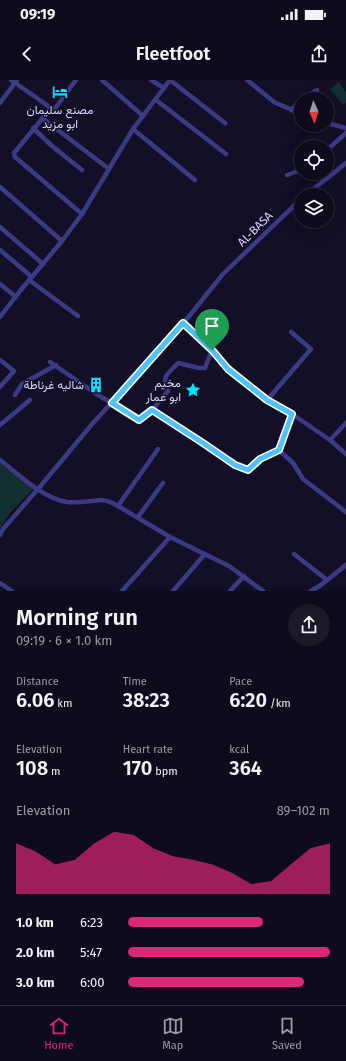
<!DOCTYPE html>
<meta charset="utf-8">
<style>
body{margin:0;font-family:"Fira Sans",Vazirmatn,sans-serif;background:#1c1929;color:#f1f3f6;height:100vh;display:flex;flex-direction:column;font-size:15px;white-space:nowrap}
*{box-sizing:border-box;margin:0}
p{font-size:13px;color:#9b9ba3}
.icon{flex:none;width:22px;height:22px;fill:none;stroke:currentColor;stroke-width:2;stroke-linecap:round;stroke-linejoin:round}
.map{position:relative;height:511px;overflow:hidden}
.details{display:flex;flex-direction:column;background:#0e0b1c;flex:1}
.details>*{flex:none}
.needle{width:26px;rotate:177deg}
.fabs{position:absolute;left:294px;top:12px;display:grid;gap:8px}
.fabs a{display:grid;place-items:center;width:40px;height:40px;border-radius:50%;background:#0e0b1c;box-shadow:0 4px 16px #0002,0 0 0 1px #2e2b3b;font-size:20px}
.pin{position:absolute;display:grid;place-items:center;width:34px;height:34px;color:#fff;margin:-41px -17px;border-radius:50% 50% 50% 0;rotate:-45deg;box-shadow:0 0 4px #0007}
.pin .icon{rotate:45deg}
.round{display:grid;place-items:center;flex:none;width:42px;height:42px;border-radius:21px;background:#1c1929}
.summary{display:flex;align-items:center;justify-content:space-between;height:68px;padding:0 16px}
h1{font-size:22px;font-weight:600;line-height:30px}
.stats{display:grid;grid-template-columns:repeat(3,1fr);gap:6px;height:68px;padding:4px 16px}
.stats div{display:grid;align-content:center}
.stats b{font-size:20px;font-weight:600}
.stats small{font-size:11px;font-weight:400}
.stats p{font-size:11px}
.chart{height:112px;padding:8px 16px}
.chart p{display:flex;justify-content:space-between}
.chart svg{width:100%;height:72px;margin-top:4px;fill:#db2777;opacity:.7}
ul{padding:0 16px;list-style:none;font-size:13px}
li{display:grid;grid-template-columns:64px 48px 1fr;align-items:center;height:30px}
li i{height:10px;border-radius:5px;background:#db2777}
.status{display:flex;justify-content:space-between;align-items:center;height:28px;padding:0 20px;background:#0e0b1c;direction:ltr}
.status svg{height:11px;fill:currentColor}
header{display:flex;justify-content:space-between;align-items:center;height:52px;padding:0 16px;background:#0e0b1c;font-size:18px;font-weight:600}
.tab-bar{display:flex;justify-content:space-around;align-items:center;height:56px;border-top:1px solid #2e2b3b;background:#0e0b1c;font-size:11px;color:#9b9ba3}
.tab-bar a{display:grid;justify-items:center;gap:2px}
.tab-bar .active{color:#db2777}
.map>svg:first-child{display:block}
</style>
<div class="status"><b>09:19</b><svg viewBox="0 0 49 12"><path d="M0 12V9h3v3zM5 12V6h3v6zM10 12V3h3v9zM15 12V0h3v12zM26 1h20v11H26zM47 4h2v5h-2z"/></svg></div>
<header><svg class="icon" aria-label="back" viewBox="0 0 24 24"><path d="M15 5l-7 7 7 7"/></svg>Fleetfoot<svg class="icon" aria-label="share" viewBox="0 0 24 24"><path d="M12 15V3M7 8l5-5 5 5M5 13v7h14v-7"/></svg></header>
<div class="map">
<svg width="346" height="511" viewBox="0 0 346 511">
<rect width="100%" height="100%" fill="#130f26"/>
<g fill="#12302f">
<path d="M339 2 346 12V23L343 25 330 9Z"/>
<path d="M0 383 33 409 10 433 0 448Z"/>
</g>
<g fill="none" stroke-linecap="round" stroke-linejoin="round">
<g stroke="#3d3a85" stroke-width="4.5">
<path d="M11 0 51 28 54 30 76 0"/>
<path d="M102 0 143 36"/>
<path d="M151 0 164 8"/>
<path d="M247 0 274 22 301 34"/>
<path d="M303 19 317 10"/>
<path d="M156 20 226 74"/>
<path d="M0 23 17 0"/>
<path d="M51 28 14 73 15 77 82 134"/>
<path d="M291 30 301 21"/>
<path d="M42 38 109 89"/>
<path d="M327 43 346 48"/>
<path d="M33 48 52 66 82 90"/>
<path d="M133 49 195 100"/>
<path d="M327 70 346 53"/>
<path d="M287 95 301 90"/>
<path d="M0 107 62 161"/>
<path d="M306 115 346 83"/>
<path d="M0 147 43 184"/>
<path d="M0 170 32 197"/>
<path d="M29 200 78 236"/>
<path d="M0 204 16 217"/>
<path d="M0 237 20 211 62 161 82 134 133 49 170 0 225 43"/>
<path d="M183 243 212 270 228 289 267 320 292 334 330 360 346 374"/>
<path d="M0 280 14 291 0 307"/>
<path d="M50 282 95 313 139 340 152 330 168 311C160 297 169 293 178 283L199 288H205L212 270"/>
<path d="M15 315 22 304 56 285"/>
<path d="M267 320 311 269 291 252"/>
<path d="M152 330 203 363 235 385 248 390 260 379 279 370 292 334"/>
<path d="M0 345 30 320"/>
<path d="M330 360 346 343"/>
<path d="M279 370 293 383 303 399 346 432"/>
<path d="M0 380C18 394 44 419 67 422 80 423 89 421 101 420 107 420 113 423 118 426L170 457 229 486 263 511"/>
<path d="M118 426 158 369"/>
<path d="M138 437 163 403"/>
<path d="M0 455 3 449 38 409 93 343 174 255 223 194 301 119"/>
<path d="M294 474 327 500"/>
<path d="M0 503 12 511"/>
<path d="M122 511 170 457"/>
<path d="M173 511 205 474"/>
<path d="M230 511 244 496"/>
<path d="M311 511 321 505 346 485"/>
</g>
</g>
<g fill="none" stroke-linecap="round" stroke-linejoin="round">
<g stroke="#fff" stroke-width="8">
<path id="route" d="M183 243 212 270 228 289 267 320 292 334 279 370 260 379 248 390 235 385 203 363 152 330 139 340 112 323Z"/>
</g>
<use href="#route" stroke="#4fc3f7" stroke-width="5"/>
</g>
<defs>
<g id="hotel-bare" transform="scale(1.2)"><path d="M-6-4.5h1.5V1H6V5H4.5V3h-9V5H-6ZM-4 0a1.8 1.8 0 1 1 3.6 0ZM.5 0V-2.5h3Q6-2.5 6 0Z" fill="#00e5ff" stroke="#130f26" stroke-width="2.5" paint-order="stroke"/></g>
<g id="building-bare" transform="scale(1.2)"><path d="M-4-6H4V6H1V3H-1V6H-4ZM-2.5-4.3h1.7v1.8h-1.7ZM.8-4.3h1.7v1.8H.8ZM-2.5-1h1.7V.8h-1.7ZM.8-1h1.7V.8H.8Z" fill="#00e5ff" stroke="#130f26" stroke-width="2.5" paint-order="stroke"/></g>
<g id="sight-bare" transform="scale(1.2)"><path d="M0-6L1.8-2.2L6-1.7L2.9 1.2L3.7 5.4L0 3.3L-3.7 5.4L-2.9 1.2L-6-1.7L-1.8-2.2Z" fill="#00e5ff" stroke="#130f26" stroke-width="2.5" paint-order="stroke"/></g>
</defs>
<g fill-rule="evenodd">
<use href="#hotel-bare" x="60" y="12"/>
<use href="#building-bare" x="96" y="305"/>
<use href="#sight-bare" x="193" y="310"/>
</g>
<g text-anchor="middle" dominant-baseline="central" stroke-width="3" stroke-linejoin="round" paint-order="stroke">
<g font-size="12" fill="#d9d4ff" stroke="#130f26" text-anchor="end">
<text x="60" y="30" text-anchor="middle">مصنع سليمان<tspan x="60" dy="14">ابو مزيد</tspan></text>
<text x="181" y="303">مخيم<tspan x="181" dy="14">ابو عمار</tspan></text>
<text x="84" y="305">شاليه غرناطة</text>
</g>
<g font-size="12" fill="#d9d4ff" stroke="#130f26">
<text transform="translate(255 149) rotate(-45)">AL-BASA</text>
</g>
</g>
</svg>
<div class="fabs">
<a><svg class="needle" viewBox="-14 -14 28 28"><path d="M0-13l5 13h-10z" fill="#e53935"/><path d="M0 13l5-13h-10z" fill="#9b9ba3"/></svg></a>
<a><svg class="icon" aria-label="locate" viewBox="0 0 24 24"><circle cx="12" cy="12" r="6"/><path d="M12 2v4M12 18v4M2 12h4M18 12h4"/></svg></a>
<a><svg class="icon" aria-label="layers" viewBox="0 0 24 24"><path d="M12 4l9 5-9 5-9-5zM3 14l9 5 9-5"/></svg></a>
</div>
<div class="pin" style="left:212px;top:270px;background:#1e9e55"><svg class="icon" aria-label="arrive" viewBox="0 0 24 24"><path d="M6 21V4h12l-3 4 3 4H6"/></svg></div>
</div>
<section class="details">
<div class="summary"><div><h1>Morning run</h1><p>09:19 · 6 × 1.0 km</p></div><a class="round"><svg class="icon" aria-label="share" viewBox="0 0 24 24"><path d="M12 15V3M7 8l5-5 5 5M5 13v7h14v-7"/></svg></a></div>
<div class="stats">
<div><p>Distance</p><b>6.06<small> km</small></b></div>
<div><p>Time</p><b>38:23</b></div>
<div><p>Pace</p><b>6:20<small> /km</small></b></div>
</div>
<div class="stats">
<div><p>Elevation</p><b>108<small> m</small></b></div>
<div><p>Heart rate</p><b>170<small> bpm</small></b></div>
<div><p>kcal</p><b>364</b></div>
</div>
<div class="chart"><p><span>Elevation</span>89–102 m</p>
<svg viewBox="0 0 160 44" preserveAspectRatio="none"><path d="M0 44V13L10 18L20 26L30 23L40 13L50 6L60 8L70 16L80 21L90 23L100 26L110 31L120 38L130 36L140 26L150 16L160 13V44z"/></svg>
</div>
<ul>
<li><b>1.0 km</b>6:23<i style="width:67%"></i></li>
<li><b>2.0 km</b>5:47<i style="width:100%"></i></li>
<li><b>3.0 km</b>6:00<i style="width:87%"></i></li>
</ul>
</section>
<nav class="tab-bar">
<a class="active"><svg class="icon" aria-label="home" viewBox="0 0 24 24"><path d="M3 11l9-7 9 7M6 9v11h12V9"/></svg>Home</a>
<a><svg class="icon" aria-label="map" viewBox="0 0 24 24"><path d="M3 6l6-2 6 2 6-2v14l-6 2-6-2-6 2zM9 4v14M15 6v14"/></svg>Map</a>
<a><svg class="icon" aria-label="saved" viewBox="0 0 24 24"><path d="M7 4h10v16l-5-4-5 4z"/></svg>Saved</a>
</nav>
